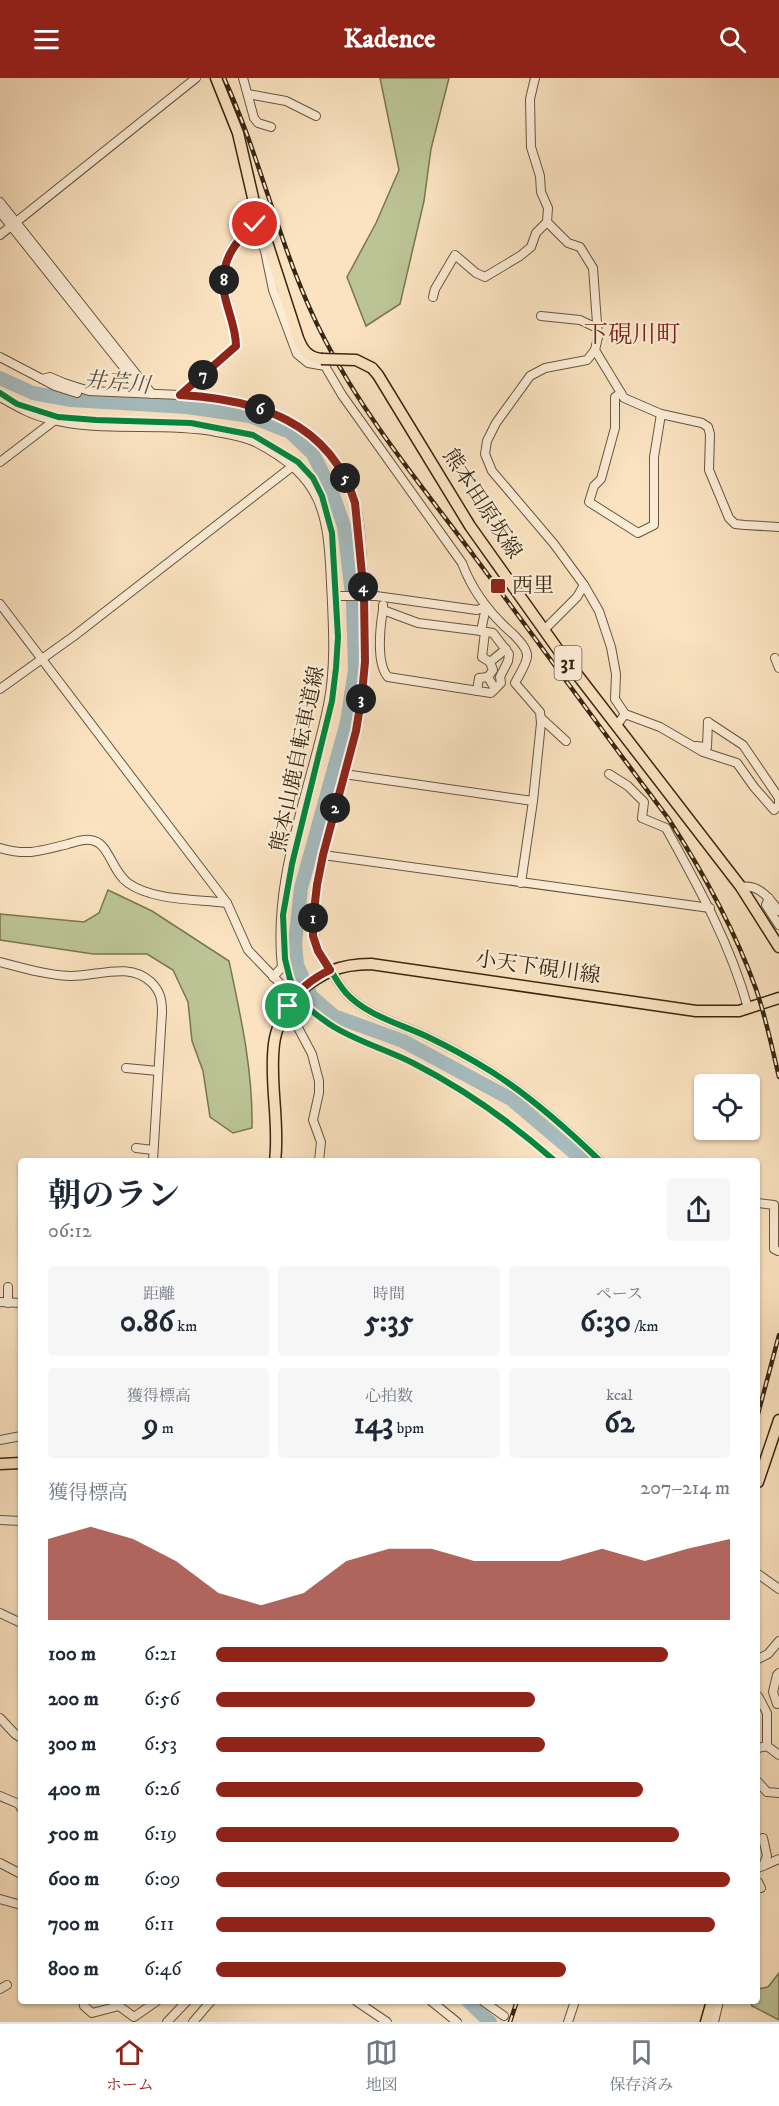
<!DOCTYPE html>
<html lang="ja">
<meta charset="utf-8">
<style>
body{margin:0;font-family:"IM FELL DW Pica","Noto Serif JP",serif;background:#f6f6f7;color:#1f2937;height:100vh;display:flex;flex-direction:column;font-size:22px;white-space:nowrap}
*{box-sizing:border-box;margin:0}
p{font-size:20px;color:#747a83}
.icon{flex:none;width:33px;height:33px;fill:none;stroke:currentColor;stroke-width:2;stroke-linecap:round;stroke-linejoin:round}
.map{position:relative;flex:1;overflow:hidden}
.side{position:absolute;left:18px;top:1080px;width:742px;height:846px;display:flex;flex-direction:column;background:#fff;border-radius:6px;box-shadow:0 2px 4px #0004}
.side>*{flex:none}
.tools{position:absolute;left:694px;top:996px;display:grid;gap:12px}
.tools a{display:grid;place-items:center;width:66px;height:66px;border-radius:6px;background:#fff;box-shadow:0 2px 4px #0004;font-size:30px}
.pin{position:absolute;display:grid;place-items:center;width:51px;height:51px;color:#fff;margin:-26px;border:3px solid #fff;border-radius:50%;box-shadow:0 2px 6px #0007}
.km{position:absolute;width:30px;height:30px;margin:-15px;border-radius:50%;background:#222;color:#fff;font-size:16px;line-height:30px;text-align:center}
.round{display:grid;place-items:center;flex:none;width:63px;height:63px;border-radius:6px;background:#f6f6f7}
.summary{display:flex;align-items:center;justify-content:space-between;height:102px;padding:0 30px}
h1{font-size:33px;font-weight:700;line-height:45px}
.stats{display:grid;grid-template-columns:repeat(3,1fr);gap:9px;height:102px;padding:6px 30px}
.stats div{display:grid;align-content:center;border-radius:6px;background:#f6f6f7;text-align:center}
.stats b{font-size:30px;font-weight:700}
.stats small{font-size:16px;font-weight:400}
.stats p{font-size:16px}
.chart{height:168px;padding:12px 30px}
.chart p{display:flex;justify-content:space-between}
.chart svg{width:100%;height:108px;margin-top:6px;fill:#8f2418;opacity:.7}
ul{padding:0 30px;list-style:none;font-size:20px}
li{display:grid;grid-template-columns:96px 72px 1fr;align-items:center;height:45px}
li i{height:15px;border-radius:8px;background:#8f2418}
header{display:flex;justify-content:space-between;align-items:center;height:78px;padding:0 30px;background:#8f2418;color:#fff;font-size:27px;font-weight:700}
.tabs{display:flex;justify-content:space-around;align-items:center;height:84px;border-top:2px solid #e0e1e3;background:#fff;font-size:16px;color:#747a83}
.tabs a{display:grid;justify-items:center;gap:3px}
.tabs .active{color:#8f2418}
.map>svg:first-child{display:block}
</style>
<header><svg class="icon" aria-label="menu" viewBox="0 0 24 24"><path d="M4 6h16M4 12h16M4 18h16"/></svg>Kadence<svg class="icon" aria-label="search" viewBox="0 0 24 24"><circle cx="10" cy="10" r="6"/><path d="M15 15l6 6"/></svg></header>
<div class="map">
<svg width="779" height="1944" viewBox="0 0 779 1944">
<rect width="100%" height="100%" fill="#fbe3c1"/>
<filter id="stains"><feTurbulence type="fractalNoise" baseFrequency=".00333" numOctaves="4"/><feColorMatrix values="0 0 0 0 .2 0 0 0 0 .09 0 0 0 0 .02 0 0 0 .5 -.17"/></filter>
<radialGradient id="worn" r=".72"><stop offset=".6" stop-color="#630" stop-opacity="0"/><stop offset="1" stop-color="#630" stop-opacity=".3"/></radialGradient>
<g fill="#bcc495" stroke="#7a7652" stroke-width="1.5">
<path d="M380 0H449L431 71 424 123 400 226 366 248 347 199 376 145 399 92Z"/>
<path d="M108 812 152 833 229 883C241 939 253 993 252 1050L233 1055 210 1039 203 993 192 963 188 924 173 892 147 876H93L0 862V836L84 844 99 835Z"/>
<path d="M779 1895V1942L752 1928 750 1923H758V1911L768 1909Z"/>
</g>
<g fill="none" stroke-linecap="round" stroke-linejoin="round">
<g stroke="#a5bbbe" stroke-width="14">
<path d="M0 300 33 315 71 322 187 329 250 338 290 354 313 376 332 414 344 448 353 526 355 591 347 644 301 810 295 865 297 887 311 918 334 938 403 963 511 1021 584 1083"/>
<path d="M468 1923 490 1944"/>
</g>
<g stroke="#69563c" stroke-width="10">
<g id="minor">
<path d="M243 0 254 40 258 45 271 49"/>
<path d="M535 0 530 21 531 69 540 98 541 114 548 130 547 144 568 165 580 169 593 190 598 259 595 272 587 282 545 290 530 298 496 345 487 363 485 376 492 393 554 466 584 507 577 519 544 552"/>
<path d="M248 16 286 23 316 38"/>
<path d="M0 124 152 316"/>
<path d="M0 134 144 315"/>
<path d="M261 145C252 146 244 154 238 161 207 200 235 228 236 268L180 317C250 321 322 341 351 412 362 440 361 475 363 504 367 554 367 605 356 654 344 704 299 827 318 872 320 878 325 884 329 889 334 898 339 907 346 915 367 938 401 946 428 959 449 969 471 981 492 994 531 1019 567 1051 600 1083"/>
<path d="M255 146 265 173 273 212 297 276 308 285 325 288 342 317 462 485C472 512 491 537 513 556 518 561 528 571 527 579 526 587 519 597 515 605L540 634 541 645 533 723 521 805"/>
<path d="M0 157 196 0"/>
<path d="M433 219 435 211 455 177 476 195 485 199 520 178 531 169 536 155 547 144"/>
<path d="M541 238 580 242 597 250"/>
<path d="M595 272 624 320 661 336 702 345 708 349 710 356 709 392 729 440 735 446 745 447 779 449"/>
<path d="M0 279 42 301 50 299 64 305 89 313 180 317"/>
<path d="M42 301 55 308 77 315"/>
<path d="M621 315 615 319V350L601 401 594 408 589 424 638 455 654 447V379L661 336"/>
<path d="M0 319C16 328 31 337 49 341 100 355 159 344 212 353 226 356 243 358 255 364 323 399 328 434 331 505 333 546 336 587 328 627 310 714 272 800 282 889L273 899"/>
<path d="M0 384 55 342"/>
<path d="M584 507 599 533 611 569 616 596 615 621 625 636"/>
<path d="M336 518H376L477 532 486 529"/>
<path d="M0 526 227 825 248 872 293 919"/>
<path d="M383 527V532L418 545 481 553 486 529"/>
<path d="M383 532C380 549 376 586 388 599L491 615 501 605 500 599 508 583 509 576 493 555 481 553"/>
<path d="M485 554 482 579 490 584"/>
<path d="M775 580 779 590"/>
<path d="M0 611 74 558 298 384"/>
<path d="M495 611 488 599 493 592 490 584 506 571"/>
<path d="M477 613 479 600 488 599"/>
<path d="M541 640 566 663"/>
<path d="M617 647 625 636 660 649 703 674 737 685 754 709 774 732 779 727V720L743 667 708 644"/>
<path d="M696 668 707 669 708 644"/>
<path d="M344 696 533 723"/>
<path d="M609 696 628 708 644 724 642 740 666 750C698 808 730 865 748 930"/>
<path d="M0 770C28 778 40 773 68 766 75 764 83 761 90 762 109 763 111 793 128 805 153 823 197 821 227 825"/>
<path d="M323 777 710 830"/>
<path d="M741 809C759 806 769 820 779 833"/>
<path d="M769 820 766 827 779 847"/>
<path d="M0 884C23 890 46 897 69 898 97 899 128 883 151 904 160 913 162 921 162 934L153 1083"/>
<path d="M283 938 294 942 312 976 319 1003V1015L313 1042 321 1064 319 1083"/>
<path d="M126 990 158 993"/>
<path d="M136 1070 153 1072"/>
<path d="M758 1125 774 1127V1171L778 1173"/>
<path d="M0 1224 21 1225"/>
<path d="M8 1225V1209"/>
<path d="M0 1362 21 1358"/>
<path d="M0 1442 21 1443"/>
<path d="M758 1496 779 1511"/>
<path d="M0 1535 21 1545"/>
<path d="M758 1581 768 1576 779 1563"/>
<path d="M758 1618 767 1635V1668L779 1677"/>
<path d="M777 1626 773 1614 777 1597 779 1595"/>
<path d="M0 1640 15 1656 21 1660"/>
<path d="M758 1670 767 1668"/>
<path d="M758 1704 767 1714 779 1715"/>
<path d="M0 1718 19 1726 21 1730"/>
<path d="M763 1760 767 1778 763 1788"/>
<path d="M0 1785 21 1796"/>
<path d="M758 1790 779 1781"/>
<path d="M758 1804 761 1810"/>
<path d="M0 1821 21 1827"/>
<path d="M0 1911 7 1907"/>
<path d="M83 1923 84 1928 92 1935 119 1928 134 1939 157 1923"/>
<path d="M356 1923 387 1944"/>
<path d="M431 1923 457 1944"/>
<path d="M483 1923 504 1938"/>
<path d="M167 1944 187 1923"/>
<path d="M193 1944 211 1923"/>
<path d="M568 1944 575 1923"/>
<path d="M714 1944 719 1923"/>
</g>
</g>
<g stroke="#382710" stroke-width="13">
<g id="major">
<path d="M216 0 238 55 254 124 298 260C303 273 308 279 321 281"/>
<path d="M372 290 378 297 470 448 559 573 741 809 779 869"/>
<path d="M297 915C322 895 338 886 371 886L696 933H739L779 920"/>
<path d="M275 1083C280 1044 269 1005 274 966 276 949 285 934 293 919"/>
<path d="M0 1386 21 1385"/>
<path d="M758 1404 779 1342"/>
<path d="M706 1944 712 1923"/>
</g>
</g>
<use href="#minor" stroke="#fcedd7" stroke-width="8"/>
<use href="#major" stroke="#fbe3c1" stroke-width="10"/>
<g stroke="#382710" stroke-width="4.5">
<g id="rail">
<path d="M224 0C263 85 281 178 325 262 365 340 422 408 474 478 539 565 602 653 668 740 703 794 734 850 756 911 766 940 772 970 779 999"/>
<path d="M758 1336 779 1257"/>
<path d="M510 1944 517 1923"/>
</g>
</g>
<use href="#rail" stroke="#fcedd7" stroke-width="2" stroke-dasharray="7" stroke-linecap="butt"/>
<g stroke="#382710" stroke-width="13" stroke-linecap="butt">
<path id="major-bridge" d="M321 281 356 282 372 290"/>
</g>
<use href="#major-bridge" stroke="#fbe3c1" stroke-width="10"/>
<g stroke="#fcedd7" stroke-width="10">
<g id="cycleway">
<path d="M261 145C252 146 244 154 238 161 207 200 235 228 236 268L180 317C250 321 322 341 351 412 362 440 361 475 363 504 367 554 367 605 356 654 344 704 299 827 318 872 320 878 325 884 329 889 334 898 339 907 346 915 367 938 401 946 428 959 449 969 471 981 492 994 531 1019 567 1051 600 1083"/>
<path d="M0 315 17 326 58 339 96 342 191 345 253 357 298 384 313 400 322 418 332 455 338 559 336 590 332 623 292 786 283 837 285 881 290 901 297 915 293 919C307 928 319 940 334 949 359 964 387 972 413 985 464 1011 512 1045 555 1083"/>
</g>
</g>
<use href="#cycleway" stroke="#00873e" stroke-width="6"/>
</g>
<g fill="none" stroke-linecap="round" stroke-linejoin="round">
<g stroke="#fff" stroke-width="12">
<path id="route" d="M255 146C234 164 220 184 224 214 227 232 236 249 236 268L180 317C256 321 331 344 355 425L364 517 365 584 362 616 356 653 323 777 317 807 313 842V858L318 873 330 892C313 900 298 912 288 928"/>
</g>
<use href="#route" stroke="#8f2418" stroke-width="8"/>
</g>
<rect fill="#8f2418" stroke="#fcedd7" stroke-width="2" x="490" y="500" width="16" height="16" rx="3"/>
<g text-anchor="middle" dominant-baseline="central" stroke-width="4.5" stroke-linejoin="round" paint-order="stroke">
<rect fill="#fcedd7" stroke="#73624c" stroke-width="1.5" x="554.5" y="568" width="27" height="34" rx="4.5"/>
<g font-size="20" font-weight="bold" fill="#382710">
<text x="568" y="585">31</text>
</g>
<g font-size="21" fill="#382710" stroke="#fcedd7">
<text transform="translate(482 426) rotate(57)">熊本田原坂線</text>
<text transform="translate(298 681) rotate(-78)">熊本山鹿自転車道線</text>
<text transform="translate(538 890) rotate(8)">小天下硯川線</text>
</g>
<g font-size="21" fill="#382710" stroke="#fcedd7" text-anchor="start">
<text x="512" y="508">西里</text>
</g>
<g font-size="22" font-style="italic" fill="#595344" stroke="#fcedd7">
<text transform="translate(117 305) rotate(5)">井芹川</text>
</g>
<g font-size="24" fill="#7a1f14" stroke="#fcedd7">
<text x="632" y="257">下硯川町</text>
</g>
</g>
<rect width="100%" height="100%" filter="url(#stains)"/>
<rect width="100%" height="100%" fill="url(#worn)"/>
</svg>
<div class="tools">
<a><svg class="icon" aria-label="locate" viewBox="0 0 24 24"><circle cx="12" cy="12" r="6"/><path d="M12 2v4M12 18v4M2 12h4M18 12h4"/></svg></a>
</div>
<div class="pin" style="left:288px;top:928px;background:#1e9e55"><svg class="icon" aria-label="arrive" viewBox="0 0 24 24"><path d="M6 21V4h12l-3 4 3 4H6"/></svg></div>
<div class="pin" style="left:255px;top:146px;background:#d93025"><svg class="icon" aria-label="check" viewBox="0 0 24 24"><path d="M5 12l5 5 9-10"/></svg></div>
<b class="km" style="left:313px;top:840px">1</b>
<b class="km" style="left:335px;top:730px">2</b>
<b class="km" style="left:361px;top:621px">3</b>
<b class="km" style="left:363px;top:509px">4</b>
<b class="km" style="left:345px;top:400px">5</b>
<b class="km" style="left:260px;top:331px">6</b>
<b class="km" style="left:203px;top:297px">7</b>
<b class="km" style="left:224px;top:202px">8</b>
<section class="side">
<div class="summary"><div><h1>朝のラン</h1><p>06:12</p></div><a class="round"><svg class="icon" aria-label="share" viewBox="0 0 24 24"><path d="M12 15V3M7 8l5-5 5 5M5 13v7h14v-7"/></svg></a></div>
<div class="stats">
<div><p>距離</p><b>0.86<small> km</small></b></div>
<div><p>時間</p><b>5:35</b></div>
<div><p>ペース</p><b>6:30<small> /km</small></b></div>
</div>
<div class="stats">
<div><p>獲得標高</p><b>9<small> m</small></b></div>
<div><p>心拍数</p><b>143<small> bpm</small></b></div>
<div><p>kcal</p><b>62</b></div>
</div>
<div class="chart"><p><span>獲得標高</span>207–214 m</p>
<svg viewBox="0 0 160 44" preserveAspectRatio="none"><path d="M0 44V11L10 6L20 11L30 20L40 33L50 38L60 33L70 20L80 15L90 15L100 20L110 20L120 20L130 15L140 20L150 15L160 11V44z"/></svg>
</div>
<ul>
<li><b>100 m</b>6:21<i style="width:88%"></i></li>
<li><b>200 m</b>6:56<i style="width:62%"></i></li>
<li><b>300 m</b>6:53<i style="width:64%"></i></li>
<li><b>400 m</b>6:26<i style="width:83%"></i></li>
<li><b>500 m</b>6:19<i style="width:90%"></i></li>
<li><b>600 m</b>6:09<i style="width:100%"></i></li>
<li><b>700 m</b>6:11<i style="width:97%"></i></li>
<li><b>800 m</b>6:46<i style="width:68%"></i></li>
</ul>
</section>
</div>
<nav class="tabs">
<a class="active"><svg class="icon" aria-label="home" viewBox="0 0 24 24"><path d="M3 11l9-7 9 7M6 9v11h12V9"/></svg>ホーム</a>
<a><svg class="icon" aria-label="map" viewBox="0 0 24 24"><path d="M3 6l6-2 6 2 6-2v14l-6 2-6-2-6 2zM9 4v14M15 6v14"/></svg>地図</a>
<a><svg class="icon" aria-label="saved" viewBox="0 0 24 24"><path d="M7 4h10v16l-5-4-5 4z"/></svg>保存済み</a>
</nav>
